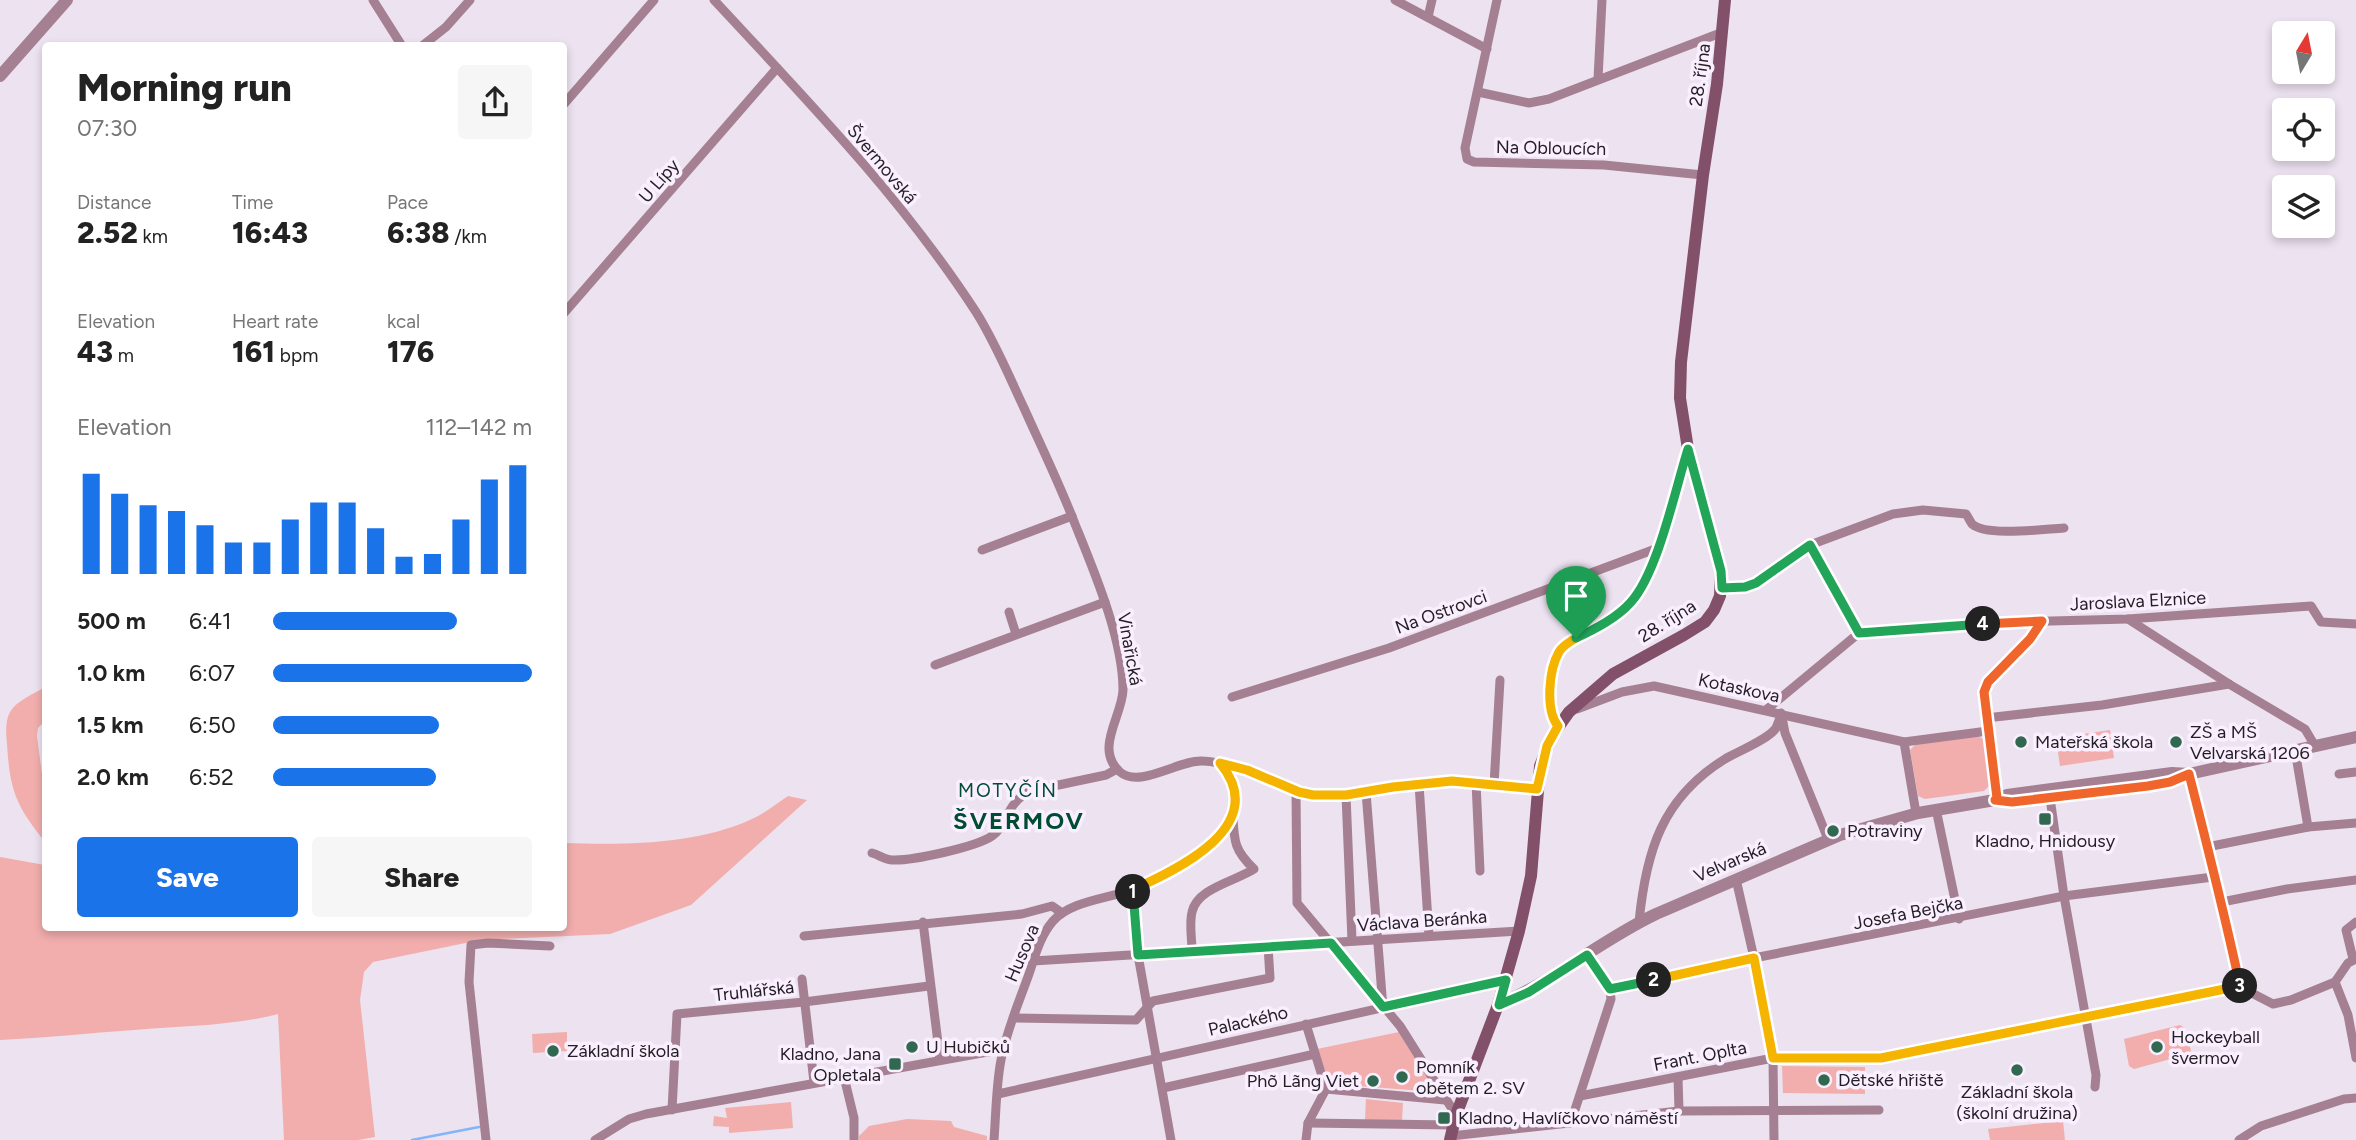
<!DOCTYPE html>
<meta charset="utf-8">
<style>
body{margin:0;font-family:Figtree,sans-serif;background:#f6f6f6;color:#222;height:100vh;display:flex;flex-direction:column;font-size:26px;white-space:nowrap}
*{box-sizing:border-box;margin:0}
p{font-size:23px;color:#767676}
.icon{flex:none;width:38px;height:38px;fill:none;stroke:currentColor;stroke-width:2;stroke-linecap:round;stroke-linejoin:round}
.map{position:relative;flex:1;overflow:hidden}
.drawer{position:absolute;left:42px;top:42px;width:525px;height:889px;display:flex;flex-direction:column;background:#fff;border-radius:7px;box-shadow:0 4px 10px #0003}
.drawer>*{flex:none}
.needle{width:46px;rotate:10deg}
.tools{position:absolute;left:2272px;top:21px;display:grid;gap:14px}
.tools a{display:grid;place-items:center;width:63px;height:63px;border-radius:7px;background:#fff;box-shadow:0 4px 10px #0003;font-size:35px}
.pin{position:absolute;display:grid;place-items:center;width:60px;height:60px;color:#fff;margin:-72px -30px;border-radius:50% 50% 50% 0;rotate:-45deg;box-shadow:0 0 7px #0007}
.pin .icon{rotate:45deg}
.km{position:absolute;width:35px;height:35px;margin:-18px;border-radius:50%;background:#222;color:#fff;font-size:19px;line-height:35px;text-align:center}
.round{display:grid;place-items:center;flex:none;width:74px;height:74px;border-radius:7px;background:#f6f6f6}
.overview{display:flex;align-items:center;justify-content:space-between;height:119px;padding:0 35px}
h1{font-size:38px;font-weight:800;line-height:52px}
.stats{display:grid;grid-template-columns:repeat(3,1fr);gap:10px;height:119px;padding:7px 35px}
.stats div{display:grid;align-content:center}
.stats b{font-size:30px;font-weight:800}
.stats small{font-size:19px;font-weight:400}
.stats p{font-size:19px}
.chart{height:196px;padding:14px 35px}
.chart p{display:flex;justify-content:space-between}
.chart svg{width:100%;height:126px;margin-top:7px;stroke:#1a73e8;stroke-width:6}
.action{display:flex;gap:14px;margin-top:auto;padding:14px 35px}
.action a{flex:1;height:80px;border-radius:7px;background:#1a73e8;color:#fff;font-size:28px;font-weight:800;line-height:80px;text-align:center}
.action a+a{background:#f6f6f6;color:#222}
ul{padding:0 35px;list-style:none;font-size:23px}
li{display:grid;grid-template-columns:112px 84px 1fr;align-items:center;height:52px}
li i{height:18px;border-radius:9px;background:#1a73e8}
.map>svg:first-child{display:block}
</style>
<div class="map">
<svg width="2356" height="1140" viewBox="0 0 2356 1140">
<rect width="100%" height="100%" fill="#ede2f0"/>
<g fill="#f1aead">
<path d="M45 687V721L38 728 37 736 45 797V842C16 805 10 792 7 744 6 734 5 721 10 712 17 700 34 694 45 687Z"/>
<path d="M2110 730 2114 758 2060 766 2056 738Z"/>
<path d="M1978 736 1985 740 1990 785 1984 791 1925 799 1918 796 1910 750 1916 744Z"/>
<path d="M788 796 807 800 691 905 610 934 480 940 373 962 364 972 360 1000 375 1137 358 1140H284L278 1014C231 1026 182 1026 134 1030 89 1033 45 1038 0 1040V857L45 865 46 928H564V843C624 845 696 845 752 819 765 813 776 804 788 796Z"/>
<path d="M2180 1025 2185 1028 2191 1051 2189 1054 2134 1069 2129 1066 2124 1039Z"/>
<path d="M567 1032V1051L533 1053 532 1034Z"/>
<path d="M1399 1032 1437 1092 1330 1084 1317 1049Z"/>
<path d="M1782 1066 1865 1067V1094L1783 1093Z"/>
<path d="M1366 1099 1403 1103 1402 1121 1365 1120Z"/>
<path d="M791 1102 793 1128 729 1133V1127L713 1126 714 1116 727 1118 725 1108Z"/>
<path d="M907 1119 951 1121 954 1127 987 1136V1140H859V1136L869 1126Z"/>
<path d="M2063 1121 2065 1140H1990L1988 1129Z"/>
</g>
<g fill="none" stroke-linecap="round" stroke-linejoin="round">
<path stroke="#82b5fa" stroke-width="2.5" d="M412 1140 479 1127"/>
<g stroke="#a58092" stroke-width="9">
<path d="M373 0 402 46"/>
<path d="M714 0C806 99 902 198 976 312 995 342 1009 376 1024 408 1041 446 1060 485 1075 524 1094 571 1123 639 1123 690 1122 717 1094 749 1120 772 1140 789 1180 759 1203 761 1245 763 1279 793 1318 795 1358 798 1397 784 1437 782 1470 779 1504 786 1537 789"/>
<path d="M1395 0 1487 49"/>
<path d="M1497 0 1465 148 1467 159 1474 162 1604 165 1703 175"/>
<path d="M1428 17 1432 0"/>
<path d="M422 46 446 27 470 0"/>
<path d="M1598 79 1602 0"/>
<path d="M1478 92 1529 103 1549 99 1723 32"/>
<path d="M564 104 654 0"/>
<path d="M564 313 777 68"/>
<path d="M1810 545 1859 633"/>
<path d="M982 550 1072 516"/>
<path d="M1722 588 1745 587 1756 583 1810 545 1893 514 1923 510 1966 514C1968 517 1970 521 1972 524 1986 537 2044 529 2064 528"/>
<path d="M1009 612 1016 634"/>
<path d="M2128 619 2229 684 2305 729 2315 746"/>
<path d="M935 665 1105 602"/>
<path d="M1232 697 1389 648 1658 548"/>
<path d="M1577 709 1622 692 1654 686 1904 742 1988 731"/>
<path d="M1766 710 1859 633 2007 622 2128 619 2311 606 2321 622 2356 624"/>
<path d="M1782 717 1785 733 1828 839"/>
<path d="M1986 718 2102 705 2229 684"/>
<path d="M1558 726 1551 715 1549 697 1557 654 1563 646 1595 629 1630 603 1646 581 1658 548 1687 451"/>
<path d="M1904 742 1916 813"/>
<path d="M2295 750 2308 827"/>
<path d="M2189 774C2207 845 2225 915 2240 987"/>
<path d="M2339 774 2356 772"/>
<path d="M1476 782 1480 871"/>
<path d="M1419 784 1429 936"/>
<path d="M1494 785 1500 680"/>
<path d="M1296 791 1297 903 1400 1026 1456 1115"/>
<path d="M2049 791 2064 896 2096 1075 2095 1087"/>
<path d="M1366 792 1383 1008"/>
<path d="M1346 795 1352 941"/>
<path d="M1997 798 1984 692 1988 682 2030 639 2042 621"/>
<path d="M1936 809 1959 919"/>
<path d="M2207 847 2308 827 2356 823"/>
<path d="M872 853C879 855 886 860 892 860 912 861 976 847 992 836 1007 826 1006 803 1030 791L1106 775 1117 769"/>
<path d="M1736 879 1754 958 1773 1058 1774 1140"/>
<path d="M1132 890 1138 955 1171 1140"/>
<path d="M2222 902 2287 889 2356 880"/>
<path d="M923 922 940 1059"/>
<path d="M1639 922C1646 851 1662 798 1725 759 1737 752 1769 739 1776 728 1778 724 1780 718 1781 713"/>
<path d="M804 936 1022 914 1052 906 1062 913"/>
<path d="M1192 951C1192 939 1189 924 1192 912 1197 888 1236 881 1254 869 1235 851 1234 842 1233 817"/>
<path d="M2353 959 2346 930 2356 922"/>
<path d="M1033 961 1519 931"/>
<path d="M802 979 814 1082"/>
<path d="M2335 982 2348 1015 2356 1058"/>
<path d="M2240 987 2273 1004 2291 1000 2335 982 2348 963 2356 959"/>
<path d="M1610 990 1754 958 2064 896 2213 877"/>
<path d="M1014 1018 1136 1020 1153 1001 1270 978 1268 946"/>
<path d="M844 1077 854 1118V1140"/>
<path d="M1678 1077 1679 1111"/>
<path d="M1163 1088 1315 1054"/>
<path d="M1326 1089 1445 1100"/>
<path d="M998 1094 1506 980"/>
<path d="M1580 1096 1773 1058H1881L2240 987"/>
<path d="M672 1110 677 1014 804 1002 929 986"/>
<path d="M1571 1122 1611 999 1610 990 1587 955"/>
<path d="M1308 1123 1453 1125"/>
<path d="M1451 1136 1679 1111 1879 1110"/>
<path d="M486 1140 469 982 471 945 488 943 550 946"/>
<path d="M595 1140 629 1119 646 1114 1004 1049"/>
<path d="M994 1140C996 1114 996 1086 1001 1060 1006 1032 1019 1002 1029 974 1035 956 1040 936 1053 921 1071 901 1106 899 1131 890 1166 878 1206 857 1226 826 1241 803 1236 783 1220 763"/>
<path d="M1306 1140 1308 1123 1326 1089 1306 1024"/>
<path d="M2239 1140 2261 1126 2344 1099 2356 1098"/>
</g>
<g stroke="#a58092" stroke-width="12">
<path d="M0 76 67 0"/>
<path d="M1498 1005C1554 981 1601 940 1656 914L1840 835 1918 813 1995 800 2007 795 2172 773 2189 774 2356 737"/>
</g>
<path stroke="#825069" stroke-width="12" d="M1450 1140 1456 1115 1498 1005 1519 931 1531 876 1540 766 1552 736 1569 712 1613 674 1684 635 1705 622 1714 610 1720 596 1721 571 1688 449 1680 398 1681 362 1703 175 1717 84 1725 0"/>
</g>
<g fill="none" stroke-linecap="round" stroke-linejoin="round">
<g stroke="#fff" stroke-width="14">
<path id="split-1" d="M1133 892 1132 890C1179 869 1272 825 1220 763L1247 770 1299 792 1313 795H1346L1393 787 1452 781 1537 789 1547 746 1558 726C1545 710 1549 669 1559 652 1563 645 1570 642 1576 638"/>
</g>
<g stroke="#fff" stroke-width="14">
<path id="split-2" d="M1133 892 1138 955 1331 943 1383 1007 1506 980 1499 1005 1529 992 1587 955 1610 989 1654 980"/>
</g>
<g stroke="#fff" stroke-width="14">
<path id="split-3" d="M1654 980 1754 958 1773 1058H1881L2240 986"/>
</g>
<g stroke="#fff" stroke-width="14">
<path id="split-4" d="M1983 624 2042 621 2030 639 1988 682 1984 692 1997 798 1995 800 2012 802 2148 786 2170 782 2189 774C2207 845 2225 915 2240 986"/>
</g>
<g stroke="#fff" stroke-width="14">
<path id="split-5" d="M1576 638C1595 629 1617 618 1631 602 1658 572 1675 490 1688 449L1721 571 1722 588 1745 587 1756 583 1810 545 1859 633 1983 624"/>
</g>
<use href="#split-1" stroke="#f5b400" stroke-width="9"/>
<use href="#split-2" stroke="#22a559" stroke-width="9"/>
<use href="#split-3" stroke="#f5b400" stroke-width="9"/>
<use href="#split-4" stroke="#f0652b" stroke-width="9"/>
<use href="#split-5" stroke="#22a559" stroke-width="9"/>
</g>
<g fill="#316950" stroke="#faeffe" stroke-width="2.5">
<circle cx="2021" cy="742" r="7"/>
<circle cx="2176" cy="742" r="7"/>
<rect x="2038" y="812" width="14" height="14" rx="3.5"/>
<circle cx="1833" cy="831" r="7"/>
<circle cx="912" cy="1047" r="7"/>
<circle cx="2157" cy="1047" r="7"/>
<circle cx="553" cy="1051" r="7"/>
<rect x="888" y="1057" width="14" height="14" rx="3.5"/>
<circle cx="2017" cy="1070" r="7"/>
<circle cx="1402" cy="1077" r="7"/>
<circle cx="1824" cy="1080" r="7"/>
<circle cx="1373" cy="1081" r="7"/>
<rect x="1437" y="1111" width="14" height="14" rx="3.5"/>
</g>
<g text-anchor="middle" dominant-baseline="central" stroke-width="7" stroke-linejoin="round" paint-order="stroke">
<g font-size="18" fill="#221e23" stroke="#faeffe">
<text transform="translate(1700 75) rotate(-82)">28. října</text>
<text transform="translate(1551 148) rotate(1)">Na Obloucích</text>
<text transform="translate(882 164) rotate(50)">Švermovská</text>
<text transform="translate(659 181) rotate(-49)">U Lípy</text>
<text transform="translate(2138 601) rotate(-3)">Jaroslava Elznice</text>
<text transform="translate(1441 612) rotate(-20)">Na Ostrovci</text>
<text transform="translate(1667 621) rotate(-32)">28. října</text>
<text transform="translate(1130 649) rotate(80)">Vinařická</text>
<text transform="translate(1739 688) rotate(12)">Kotaskova</text>
<text transform="translate(1730 862) rotate(-23)">Velvarská</text>
<text transform="translate(1908 913) rotate(-11)">Josefa Bejčka</text>
<text transform="translate(1422 921) rotate(-4)">Václava Beránka</text>
<text transform="translate(1022 953) rotate(-67)">Husova</text>
<text transform="translate(754 991) rotate(-6)">Truhlářská</text>
<text transform="translate(1248 1021) rotate(-13)">Palackého</text>
<text transform="translate(1700 1056) rotate(-11)">Frant. Oplta</text>
</g>
<g font-size="18" fill="#221e23" stroke="#faeffe" text-anchor="start">
<text x="2190" y="732">ZŠ a MŠ<tspan x="2190" dy="21">Velvarská 1206</tspan></text>
<text x="2035" y="742">Mateřská škola</text>
<text x="1847" y="831">Potraviny</text>
<text x="2045" y="841" text-anchor="middle">Kladno, Hnidousy</text>
<text x="2171" y="1037">Hockeyball<tspan x="2171" dy="21">švermov</tspan></text>
<text x="926" y="1047">U Hubičků</text>
<text x="567" y="1051">Základní škola</text>
<text x="881" y="1054" text-anchor="end">Kladno, Jana<tspan x="881" dy="21">Opletala</tspan></text>
<text x="1416" y="1067">Pomník<tspan x="1416" dy="21">obětem 2. SV</tspan></text>
<text x="1838" y="1080">Dětské hřiště</text>
<text x="1359" y="1081" text-anchor="end">Phõ Lãng Viet</text>
<text x="2017" y="1092" text-anchor="middle">Základní škola<tspan x="2017" dy="21">(školní družina)</tspan></text>
<text x="1458" y="1118">Kladno, Havlíčkovo náměstí</text>
</g>
<g font-size="19" letter-spacing="2" fill="#014d34" stroke="#faeffe">
<text x="1008" y="790">MOTYČÍN</text>
</g>
<g font-size="24" font-weight="bold" letter-spacing="2" fill="#014d34" stroke="#faeffe">
<text x="1019" y="820">ŠVERMOV</text>
</g>
</g>
</svg>
<div class="tools">
<a><svg class="needle" viewBox="-14 -14 28 28"><path d="M0-13l5 13h-10z" fill="#e53935"/><path d="M0 13l5-13h-10z" fill="#767676"/></svg></a>
<a><svg class="icon" aria-label="locate" viewBox="0 0 24 24"><circle cx="12" cy="12" r="6"/><path d="M12 2v4M12 18v4M2 12h4M18 12h4"/></svg></a>
<a><svg class="icon" aria-label="layers" viewBox="0 0 24 24"><path d="M12 4l9 5-9 5-9-5zM3 14l9 5 9-5"/></svg></a>
</div>
<div class="pin" style="left:1576px;top:638px;background:#1e9e55"><svg class="icon" aria-label="arrive" viewBox="0 0 24 24"><path d="M6 21V4h12l-3 4 3 4H6"/></svg></div>
<b class="km" style="left:1133px;top:892px">1</b>
<b class="km" style="left:1654px;top:980px">2</b>
<b class="km" style="left:2240px;top:986px">3</b>
<b class="km" style="left:1983px;top:624px">4</b>
<section class="drawer">
<div class="overview"><div><h1>Morning run</h1><p>07:30</p></div><a class="round"><svg class="icon" aria-label="share" viewBox="0 0 24 24"><path d="M12 15V3M7 8l5-5 5 5M5 13v7h14v-7"/></svg></a></div>
<div class="stats">
<div><p>Distance</p><b>2.52<small> km</small></b></div>
<div><p>Time</p><b>16:43</b></div>
<div><p>Pace</p><b>6:38<small> /km</small></b></div>
</div>
<div class="stats">
<div><p>Elevation</p><b>43<small> m</small></b></div>
<div><p>Heart rate</p><b>161<small> bpm</small></b></div>
<div><p>kcal</p><b>176</b></div>
</div>
<div class="chart"><p><span>Elevation</span>112–142 m</p>
<svg viewBox="0 0 160 44" preserveAspectRatio="none"><path d="M5 44V9M15 44V16M25 44V20M35 44V22M45 44V27M55 44V33M65 44V33M75 44V25M85 44V19M95 44V19M105 44V28M115 44V38M125 44V37M135 44V25M145 44V11M155 44V6"/></svg>
</div>
<ul>
<li><b>500 m</b>6:41<i style="width:71%"></i></li>
<li><b>1.0 km</b>6:07<i style="width:100%"></i></li>
<li><b>1.5 km</b>6:50<i style="width:64%"></i></li>
<li><b>2.0 km</b>6:52<i style="width:63%"></i></li>
</ul>
<div class="action"><a>Save</a><a>Share</a></div>
</section>
</div>
